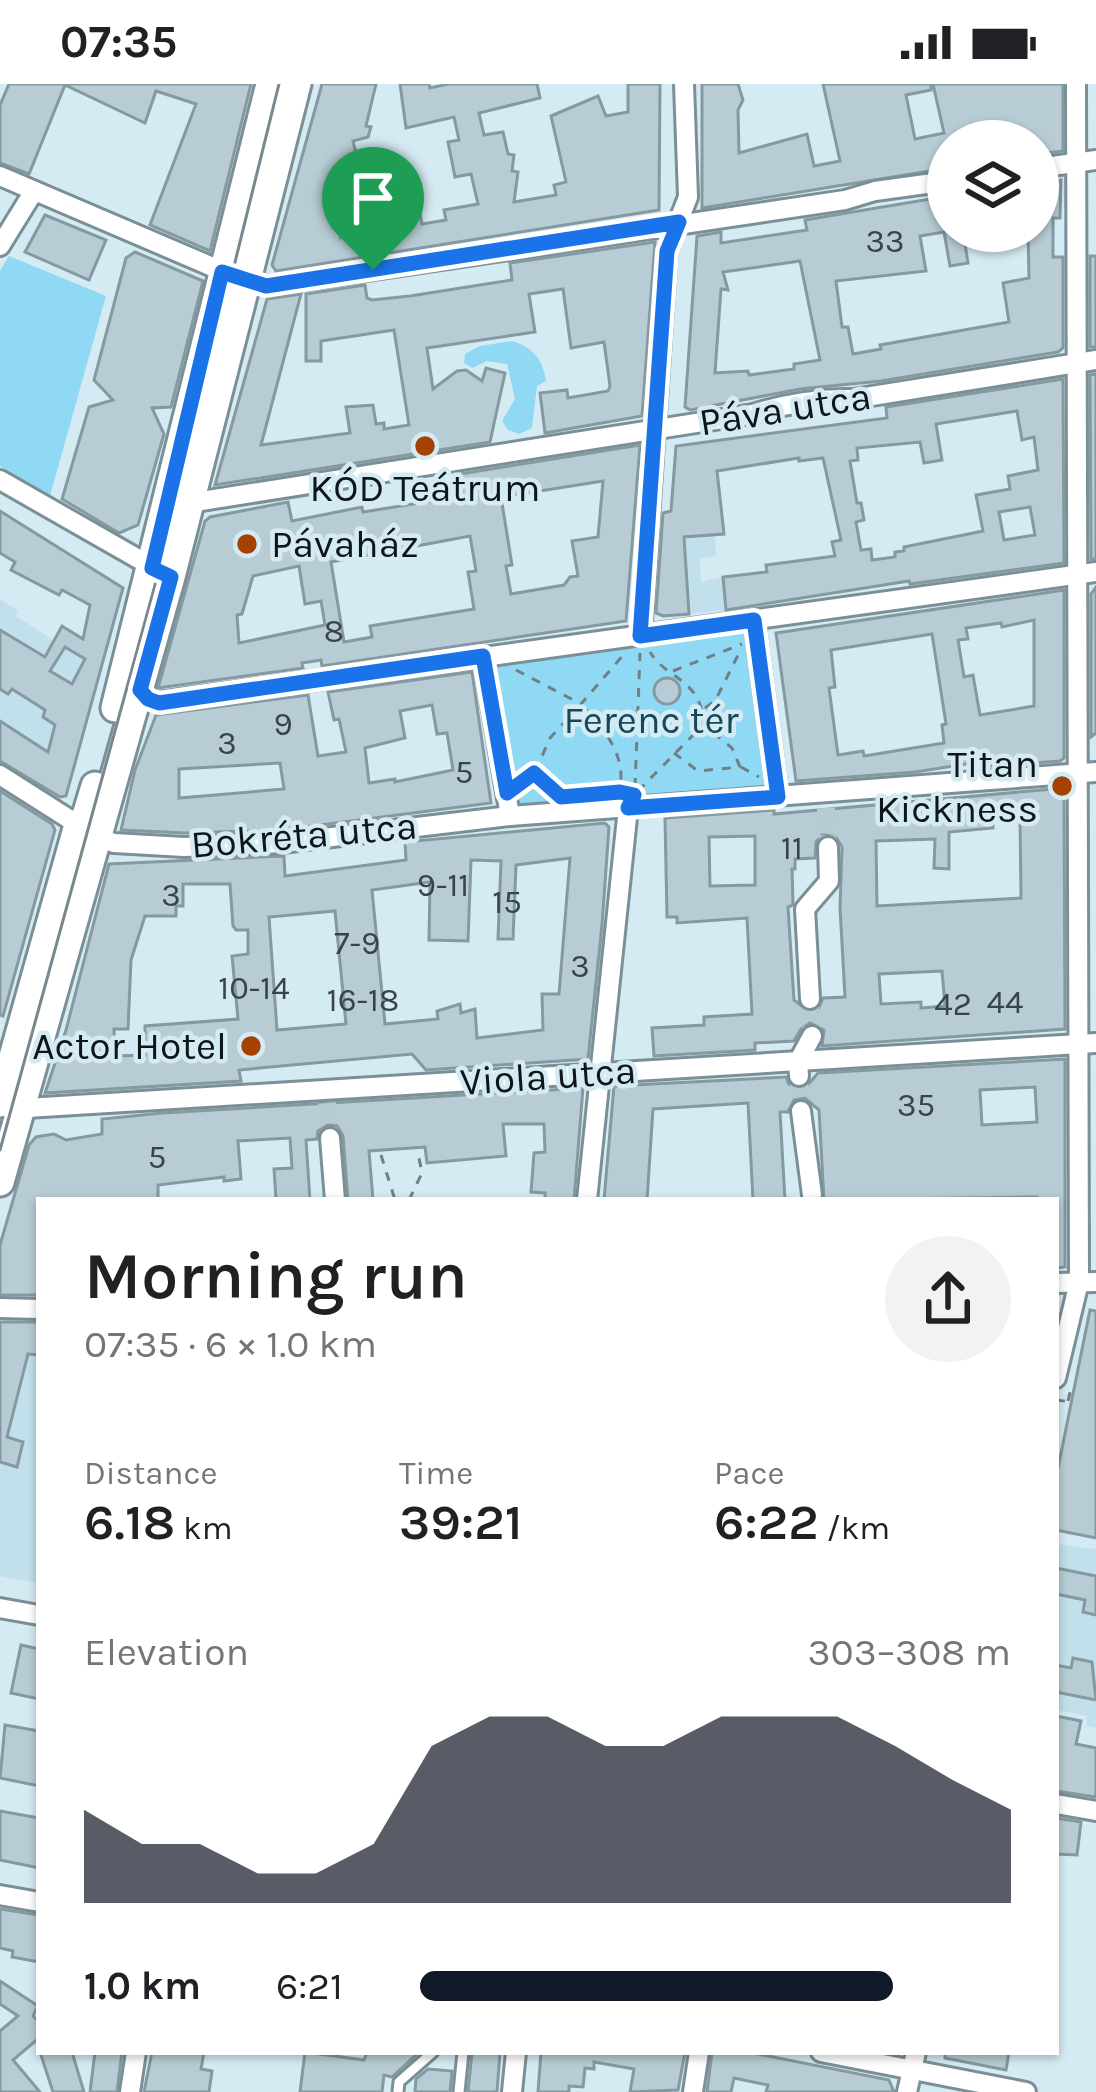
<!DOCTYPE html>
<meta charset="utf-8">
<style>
body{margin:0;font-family:Karla,sans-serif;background:#f2f2f2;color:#202124;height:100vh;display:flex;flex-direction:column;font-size:45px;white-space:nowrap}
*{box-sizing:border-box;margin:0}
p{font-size:39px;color:#757577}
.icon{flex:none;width:66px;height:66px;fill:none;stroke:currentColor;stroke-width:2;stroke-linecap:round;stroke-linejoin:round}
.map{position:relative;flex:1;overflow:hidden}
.panel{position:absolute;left:36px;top:1113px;width:1023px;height:858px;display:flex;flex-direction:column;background:#fff;border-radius:0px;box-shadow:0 3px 9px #0004}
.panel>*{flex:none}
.buttons{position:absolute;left:927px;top:36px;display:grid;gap:24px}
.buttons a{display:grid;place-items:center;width:132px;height:132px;border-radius:50%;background:#fff;box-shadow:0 3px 9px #0004;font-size:60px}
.pin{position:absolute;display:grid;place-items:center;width:102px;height:102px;color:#fff;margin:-123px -51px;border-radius:50% 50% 50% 0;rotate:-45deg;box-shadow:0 0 12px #0007}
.pin .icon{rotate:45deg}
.round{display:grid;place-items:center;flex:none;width:126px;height:126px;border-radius:63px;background:#f2f2f2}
.summary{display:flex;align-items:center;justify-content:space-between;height:204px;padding:0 48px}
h1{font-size:66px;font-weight:600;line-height:90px}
.metrics{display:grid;grid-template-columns:repeat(3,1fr);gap:18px;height:204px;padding:12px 48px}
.metrics div{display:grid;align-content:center}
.metrics b{font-size:51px;font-weight:600}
.metrics small{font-size:33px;font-weight:400}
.metrics p{font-size:33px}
.chart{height:336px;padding:24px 48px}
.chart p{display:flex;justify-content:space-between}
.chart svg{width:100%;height:216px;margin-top:12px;fill:#111827;opacity:.7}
ul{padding:0 48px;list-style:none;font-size:39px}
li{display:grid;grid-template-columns:192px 144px 1fr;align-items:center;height:90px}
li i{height:30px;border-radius:15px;background:#111827}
.status{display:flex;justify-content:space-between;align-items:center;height:84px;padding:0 60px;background:#fff;direction:ltr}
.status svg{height:33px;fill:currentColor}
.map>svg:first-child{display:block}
</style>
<div class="status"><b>07:35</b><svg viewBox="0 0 49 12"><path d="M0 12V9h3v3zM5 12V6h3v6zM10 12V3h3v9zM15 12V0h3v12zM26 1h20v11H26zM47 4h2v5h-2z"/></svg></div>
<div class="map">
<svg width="1096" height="2008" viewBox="0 0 1096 2008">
<rect width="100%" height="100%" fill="#d5ebf4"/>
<g fill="#c1e0ec">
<path d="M715 450 716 472 700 474 701 498 723 493 726 526 689 530 684 453Z"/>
<path d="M0 515 18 527 16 532 54 557 102 581 66 712 57 715 0 677Z"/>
<path d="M39 1231V1499L0 1492V1234Z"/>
<path d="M1056 1460 1096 1465V1644L1086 1642 1087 1632 1056 1626Z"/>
</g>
<g fill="#8fd9f5">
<path d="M9 172 106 212 50 412 0 382V187Z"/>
<path d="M512 257C534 264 543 276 546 297L537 302 532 344 519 350 508 346 502 337 515 315 507 280 487 277 472 284 464 279 465 270 480 262Z"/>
<path d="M754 536 778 713 510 732 483 572Z"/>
</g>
<g fill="#b7ccd5" stroke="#8599a1" stroke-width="3" fill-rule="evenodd">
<path d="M9 0H251L210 167 150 141 196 20 156 7 145 39 65 1 29 90 0 79V21Z"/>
<path d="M322 0H376L366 42 371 43 368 53 353 57 358 77 362 76 341 153 370 140H384L381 120 400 117 398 107 415 104 422 140 446 136 444 126 478 120 471 90 455 93 448 58 459 56 454 33 406 44 400 0H429L430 4 448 0H537L540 14 479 29 484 51 503 48 508 70 514 71 512 87 518 88 514 118 556 111 554 101 566 98 551 32 598 12 606 32 628 28V0H660L659 126 276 187 272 181Z"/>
<path d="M702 0H738L743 16 738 26 739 69 807 50 814 82 840 77 823 0H931V6L906 11 915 55 944 49 933 0H1063V67L1038 70V57H948V84L702 124Z"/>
<path d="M1061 96 1060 134H1053V173H1063V264L1058 268 881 297 800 305 690 326 685 323 697 152 721 148V159L807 146 805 136 948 112V147H963L968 179 950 182 944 148 920 152 926 187 836 197 842 243H848L853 270 881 265 880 261 1009 238 1003 199 1029 194 1028 147H1038V102ZM800 177 820 276 794 280V285L749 291 748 287 715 289 721 205 728 206 723 188Z"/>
<path d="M45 131 106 156 89 196 25 168Z"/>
<path d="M655 158 642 332 545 349 540 309 567 306 568 314 608 307 610 302 604 258 571 264 563 205 529 210 535 248 427 264 433 305 457 287 466 286 482 297 486 284 505 289 490 358 215 401 267 215 301 210 261 361 350 349 346 323 373 321 376 340 384 339V345L409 341 394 246 321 257V277H306V210L365 201 367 214 372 216 410 212 512 196 510 179Z"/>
<path d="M135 168 203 197 171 323 152 324 164 350 138 441 119 449 62 415 89 323 113 316 94 296 126 174Z"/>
<rect x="1090" y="172" width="6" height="91"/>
<path d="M1096 290V475H1091L1090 291Z"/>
<path d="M1063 295 1064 479 910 500 909 497 726 526 723 493 767 488 766 481 835 472 832 458 841 456 823 374 799 377V374L717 387 724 450 684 453 689 530 663 532 656 529 663 429 671 427 676 362 887 334 886 323ZM1017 327 1022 356 1034 353 1038 386 1008 392 1010 405 976 411 983 447 904 463V467L895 468V473L872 476 871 465 861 466 856 438 864 436 861 419H857L850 377 858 376 857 364 920 358 924 379 942 376 936 340ZM1030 423 1035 451 1004 456 999 428Z"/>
<path d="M640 361 626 537 322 582 321 576 302 579 303 584 158 604 205 437 210 433 288 418 292 437 362 423 363 428 463 412 460 390ZM603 397 598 453 572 457 578 492 570 493 564 501 511 510 506 482 512 481 501 413ZM470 452 476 487 468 488 474 525 370 542 372 553 344 558 331 478ZM299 482 305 520 321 517 325 541 239 559 237 531 242 530 253 492Z"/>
<path d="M0 427 123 504 66 712 60 713 0 677V637L48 668 55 641 43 633 45 626 12 605 8 610 0 605V546L45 573 62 542 83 555 90 521 62 506 59 511 11 486 15 478 0 469ZM65 563 85 575 72 600 50 587Z"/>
<path d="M1096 503V649L1091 653V510Z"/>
<path d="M1064 506V674L1060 677 992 682V676L915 688 796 697 776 549ZM1034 536V622L980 631 973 591 964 593 958 556 968 555 966 544 1001 539 1002 543ZM932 550 946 640 942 641 944 659 864 672 863 667 838 671 829 604 835 603 831 566Z"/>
<path d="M472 588 491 719 281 746 184 749 121 746 135 686 156 631 308 611 318 672 346 668 339 635 334 636 328 608ZM432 621 437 650 447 649 453 686 395 698V695L369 699 365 664 405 654 400 627ZM280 679 284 705 179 714V685Z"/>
<circle cx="667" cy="607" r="13"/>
<path d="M1064 704 1065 945 822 962 824 946 810 939 801 945 794 957 755 959V966L654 972 652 944 704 941V933L752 930 747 834 677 839V833H667L665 734 774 726V730ZM993 733H1020L1021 814 877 822 876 757 935 755 934 784 949 785V748L993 744ZM822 751 835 752 842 763 840 824 845 913 823 914 818 926 810 928 794 916 788 823 793 821 792 785H795V775L815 774 816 758ZM755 752V801L710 802 709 753ZM942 887 945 922 921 924V918L881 920 879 890Z"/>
<path d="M0 707 52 740 55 746 3 932 0 931Z"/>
<path d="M605 739 609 743 602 841 588 975 426 986 412 970 239 986 241 997 45 1009 66 946 109 780 284 772 285 792 406 776 405 758ZM570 774 559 910H542L543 946 477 954 475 925 461 929 460 920 437 927 438 935 385 940 372 806 430 798 429 856 468 857 471 776 501 777 498 855H513L516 781ZM183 800H230L233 842 236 846H248V870L232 872 238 935 145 942V971L115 972 114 945H128L131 876 145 832H176V822H183ZM335 827 346 940 277 946 269 833Z"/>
<path d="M1065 975V1183L1056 1184V1116H1037V1113L824 1116 819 1026 805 1014 794 1016 788 1028H780L785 1116H753L748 1019 653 1025 647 1116H604L614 1002 786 993 789 1000 799 1005 807 1002 818 989ZM1035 1003 1037 1038 982 1041 980 1006Z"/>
<path d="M583 1004 574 1116H545V1109L531 1108 534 1069 545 1068 544 1040H503L506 1072 427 1079 425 1063 369 1067 373 1116H348L343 1052 337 1042 328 1041 318 1047 317 1055 306 1056 310 1116H276L274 1085 292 1084 290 1054 238 1057 241 1095 224 1097V1093L158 1101V1116H39V1211H0V1161L29 1061 36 1053 54 1050 66 1056 102 1050V1035L162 1029Z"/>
<path d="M1090 1226 1096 1227V1454L1056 1446V1394Z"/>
<path d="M0 1238H39V1271L28 1270 7 1353 23 1358 17 1383 0 1378Z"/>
<path d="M1056 1484 1096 1492V1531L1083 1528 1085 1516 1056 1510Z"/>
<path d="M21 1561 39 1565V1615L11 1609Z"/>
<path d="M1073 1574 1092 1578 1096 1616 1056 1608V1581L1071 1584Z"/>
<path d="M1056 1632 1081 1637 1076 1660 1096 1664V1713L1056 1707Z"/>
<path d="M5 1641 39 1647V1702L0 1694Z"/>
<path d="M0 1727 39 1734V1784L0 1776Z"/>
<path d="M1056 1734 1081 1738 1077 1771 1056 1770Z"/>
<path d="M0 1825 39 1831V1878L12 1873 13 1867 0 1864Z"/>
<path d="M0 1897 38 1922 33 1932 39 1938V1954L13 1976 40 2008H0V1947L18 1932 0 1920Z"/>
<path d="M40 1968H72L84 2008H53Z"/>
<path d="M95 1968H122L117 2008H90Z"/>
<path d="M152 1968H204L201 1985 212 1987 209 2008H144Z"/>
<path d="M305 1968 364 1976 367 1968H419L392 1993 384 1991 382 2008H300Z"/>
<path d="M472 1968H500L497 2008H468Z"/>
<path d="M541 1968H685L678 2006 630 2008 634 1985 594 1978V1985L585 1984 583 2003 569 2002V2008H538Z"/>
<path d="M712 1968H748L889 1996 894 2008H766L768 2001 734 1994 731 2008H707Z"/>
<path d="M945 1968H1009L1006 1986 945 1974Z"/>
<path d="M428 1985 452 1987 450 2008H415L416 1995Z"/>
</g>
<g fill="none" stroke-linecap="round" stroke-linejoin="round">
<g stroke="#b7cbd3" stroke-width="18" stroke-dasharray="18 9" stroke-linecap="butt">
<path d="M826 724 828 763"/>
<path d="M810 915 812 952"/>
<path d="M799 992 801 1027"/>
<path d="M327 1019 330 1054"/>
</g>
<g stroke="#7b8f98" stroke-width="15">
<g id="lane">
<path d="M398 2008 399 1998 433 1968"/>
<path d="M459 2008 463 1968"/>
</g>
</g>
<g stroke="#7b8f98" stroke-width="24">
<g id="street">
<path d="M1038 84 1096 76"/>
<path d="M0 92 222 187 266 202 845 116 875 107 948 97"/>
<path d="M0 162 34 107"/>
<path d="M0 396 156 485"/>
<path d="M189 419 753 330C787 319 818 314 853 315L1096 276"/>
<path d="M754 536 778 713"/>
<path d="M641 552 667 167 688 113 684 0"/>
<path d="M483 572 510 732"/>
<path d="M139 606 148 615 159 618 1096 488"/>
<path d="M0 691 99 754 114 759 184 763 282 759 510 732 1096 688"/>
<path d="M810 915 805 825 829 797 828 763"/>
<path d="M799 992 798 978 812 952"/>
<path d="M10 1025 1096 959"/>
<path d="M801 1027 812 1111"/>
<path d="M330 1054 335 1116"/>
<path d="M587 1116 628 724"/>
<path d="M1056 1199 1096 1198"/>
<path d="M0 1224 39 1225"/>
<path d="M1056 1294 1079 1198 1076 0"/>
<path d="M0 1524 39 1531"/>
<path d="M1056 1720 1096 1727"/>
<path d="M0 1811 39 1818"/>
<path d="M821 1968 1026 2008"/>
<path d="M130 2008 136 1968"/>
<path d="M512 2008 516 1968"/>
<path d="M693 2008 699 1968"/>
<path d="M907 2008 916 1968"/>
</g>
</g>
<g stroke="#7b8f98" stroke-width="33">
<g id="secondary">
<path d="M115 624 270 0"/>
<path d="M0 1019 78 741 86 732 95 702"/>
<path d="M0 1098 171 493 297 0"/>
</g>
</g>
<g stroke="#718086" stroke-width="3" stroke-dasharray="9 9" stroke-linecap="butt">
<path d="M516 586 581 620 625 569"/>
<path d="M673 587 742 560"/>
<path d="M705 624 715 617 740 567"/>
<path d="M674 669 698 687 740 683 732 664 705 642"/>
<path d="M741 683 759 693"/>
<path d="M535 688 550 654 581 620C604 646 626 669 620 705"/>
<path d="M523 697 534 689 557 710"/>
<path d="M635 703 640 569"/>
<path d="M638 707 703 641C703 595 668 597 650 568"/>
<path d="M381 1071 395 1116"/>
<path d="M409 1116 422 1089 418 1069"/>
<path d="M1056 1316 1072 1318"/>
<path d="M1068 1317 1072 1300"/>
</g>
<use href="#lane" stroke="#fff" stroke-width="9"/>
<use href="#street" stroke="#fff" stroke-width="18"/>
<use href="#secondary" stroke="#fff" stroke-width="27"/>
<path stroke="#78888e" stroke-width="3" d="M0 1066 157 494 279 0"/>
</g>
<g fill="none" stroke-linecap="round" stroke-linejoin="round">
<g stroke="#fff" stroke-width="24">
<path id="route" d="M679 138 667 167 640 552 754 536 778 713 628 724 634 711 620 708 561 713 534 689 507 709 483 572 159 619 148 615 140 606 171 493 152 484 222 188 266 202Z"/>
</g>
<use href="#route" stroke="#1a73e8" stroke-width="15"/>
</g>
<g fill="#a44103" stroke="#d5ebf4" stroke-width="4.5">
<circle cx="425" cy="362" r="12"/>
<circle cx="247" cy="460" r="12"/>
<circle cx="1062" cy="702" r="12"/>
<circle cx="251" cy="962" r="12"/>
</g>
<g text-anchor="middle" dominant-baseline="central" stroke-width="9" stroke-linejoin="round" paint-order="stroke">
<g font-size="33" fill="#384448">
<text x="885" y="157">33</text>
<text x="334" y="547">8</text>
<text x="283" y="640">9</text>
<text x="227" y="659">3</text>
<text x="464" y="688">5</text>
<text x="792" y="764">11</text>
<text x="443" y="801">9-11</text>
<text x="171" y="811">3</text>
<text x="507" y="818">15</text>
<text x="357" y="859">7-9</text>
<text x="580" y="882">3</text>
<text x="254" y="904">10-14</text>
<text x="363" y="916">16-18</text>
<text x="1005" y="918">44</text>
<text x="953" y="920">42</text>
<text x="916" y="1021">35</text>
<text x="157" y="1073">5</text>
</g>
<g font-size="39" fill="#0e1619" stroke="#d5ebf4">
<text transform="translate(785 325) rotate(-9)">Páva utca</text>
<text transform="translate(304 751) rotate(-5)">Bokréta utca</text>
<text transform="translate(548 992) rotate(-4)">Viola utca</text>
</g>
<g font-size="39" fill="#0e1619" stroke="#d5ebf4" text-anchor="end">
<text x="425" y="404" text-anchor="middle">KÓD Teátrum</text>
<text x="271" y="460" text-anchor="start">Pávaház</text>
<text x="1038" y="680">Titan<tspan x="1038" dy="45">Kickness</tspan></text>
<text x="227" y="962">Actor Hotel</text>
</g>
<g font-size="39" fill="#174859" stroke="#d5ebf4">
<text x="651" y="636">Ferenc tér</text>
</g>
</g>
</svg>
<div class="buttons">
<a><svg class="icon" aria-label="layers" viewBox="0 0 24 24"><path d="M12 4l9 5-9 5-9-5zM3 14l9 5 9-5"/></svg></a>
</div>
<div class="pin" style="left:373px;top:186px;background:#1e9e55"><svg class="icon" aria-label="arrive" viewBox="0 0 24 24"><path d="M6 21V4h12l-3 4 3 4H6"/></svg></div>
<section class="panel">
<div class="summary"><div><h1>Morning run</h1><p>07:35 · 6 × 1.0 km</p></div><a class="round"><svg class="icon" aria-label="share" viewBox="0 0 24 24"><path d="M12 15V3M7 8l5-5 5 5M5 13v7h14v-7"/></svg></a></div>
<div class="metrics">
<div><p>Distance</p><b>6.18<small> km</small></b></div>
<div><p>Time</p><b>39:21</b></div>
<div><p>Pace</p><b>6:22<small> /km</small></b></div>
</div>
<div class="chart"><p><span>Elevation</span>303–308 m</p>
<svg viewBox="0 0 160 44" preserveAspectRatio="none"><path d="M0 44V25L10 32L20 32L30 38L40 38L50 32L60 12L70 6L80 6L90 12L100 12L110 6L120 6L130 6L140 12L150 19L160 25V44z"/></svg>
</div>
<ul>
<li><b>1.0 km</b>6:21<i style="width:80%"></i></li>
</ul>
</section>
</div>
